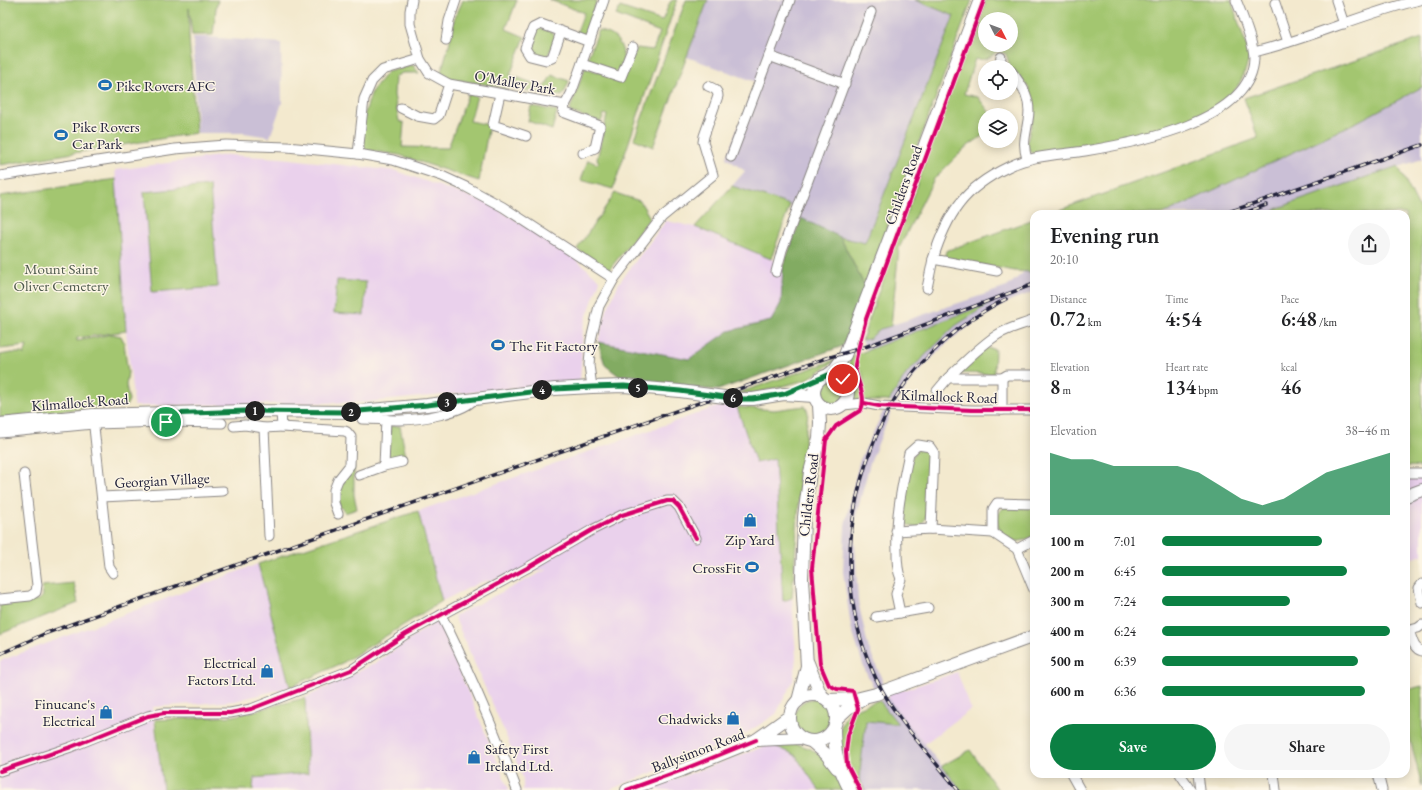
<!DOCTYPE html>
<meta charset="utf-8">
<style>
body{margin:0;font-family:"EB Garamond",serif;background:#f6f6f6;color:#202124;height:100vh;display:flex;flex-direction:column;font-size:15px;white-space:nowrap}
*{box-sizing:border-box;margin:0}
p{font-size:13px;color:#757577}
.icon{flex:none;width:22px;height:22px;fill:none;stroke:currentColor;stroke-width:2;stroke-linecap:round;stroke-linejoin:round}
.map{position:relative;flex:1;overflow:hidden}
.details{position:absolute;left:1030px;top:210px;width:380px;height:568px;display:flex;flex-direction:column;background:#fff;border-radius:12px;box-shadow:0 2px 10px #0003}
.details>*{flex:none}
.needle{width:26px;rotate:132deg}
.fabs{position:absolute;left:978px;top:12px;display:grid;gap:8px}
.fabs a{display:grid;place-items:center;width:40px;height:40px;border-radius:50%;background:#fff;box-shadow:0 2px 10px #0003;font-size:20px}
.pin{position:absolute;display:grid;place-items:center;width:34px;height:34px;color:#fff;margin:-17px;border:2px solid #fff;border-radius:50%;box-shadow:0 1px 4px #0007}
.km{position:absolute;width:20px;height:20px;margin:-10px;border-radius:50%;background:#222;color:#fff;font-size:11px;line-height:20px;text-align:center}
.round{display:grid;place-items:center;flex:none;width:42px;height:42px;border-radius:21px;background:#f6f6f6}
.headline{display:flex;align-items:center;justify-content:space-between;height:68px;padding:0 20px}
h1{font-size:22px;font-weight:600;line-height:30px}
.metrics{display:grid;grid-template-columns:repeat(3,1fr);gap:6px;height:68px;padding:4px 20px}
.metrics div{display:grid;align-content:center}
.metrics b{font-size:20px;font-weight:600}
.metrics small{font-size:11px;font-weight:400}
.metrics p{font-size:11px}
.chart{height:112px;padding:8px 20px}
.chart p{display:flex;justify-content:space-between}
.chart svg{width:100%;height:72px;margin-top:4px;fill:#0b8043;opacity:.7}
.action{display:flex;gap:8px;margin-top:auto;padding:8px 20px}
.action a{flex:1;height:46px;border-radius:24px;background:#0b8043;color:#fff;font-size:16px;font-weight:600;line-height:46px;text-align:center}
.action a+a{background:#f6f6f6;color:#202124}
ul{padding:0 20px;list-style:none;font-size:13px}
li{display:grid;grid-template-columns:64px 48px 1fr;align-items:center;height:30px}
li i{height:10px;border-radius:5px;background:#0b8043}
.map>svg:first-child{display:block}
</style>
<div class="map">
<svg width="1422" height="790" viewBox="0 0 1422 790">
<rect width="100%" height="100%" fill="#fcf5e5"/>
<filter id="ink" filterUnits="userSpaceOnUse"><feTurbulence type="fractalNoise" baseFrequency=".025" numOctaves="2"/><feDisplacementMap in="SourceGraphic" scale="8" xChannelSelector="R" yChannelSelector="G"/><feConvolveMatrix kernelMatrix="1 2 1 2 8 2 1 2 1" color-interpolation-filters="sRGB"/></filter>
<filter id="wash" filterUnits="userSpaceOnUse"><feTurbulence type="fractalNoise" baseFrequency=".012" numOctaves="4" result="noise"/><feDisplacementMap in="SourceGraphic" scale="16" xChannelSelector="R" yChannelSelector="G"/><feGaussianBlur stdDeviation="0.9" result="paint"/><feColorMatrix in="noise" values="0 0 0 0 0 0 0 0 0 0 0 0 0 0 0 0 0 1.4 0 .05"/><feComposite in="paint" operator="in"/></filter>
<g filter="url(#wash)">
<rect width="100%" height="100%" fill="#f3e9ce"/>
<g fill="#ead1ec">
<path d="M227 155 281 158 396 171 491 204 572 256 600 280 583 327 580 382 367 402 134 406 126 331 116 179 115 170Z"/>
<path d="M666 221 695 227 771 259 783 266 781 303 771 321 729 331 689 359 598 342 606 312 619 283Z"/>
<path d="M725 404 737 407 756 463 775 459 783 601 792 598 796 657 793 681 776 714 740 737 609 790H523V779L507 738 454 616 548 569 481 582 442 601 418 511Z"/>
<path d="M1422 474V555L1406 561V475Z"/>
<path d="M258 564 290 687 235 701 152 707 163 790H0V661Z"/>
<path d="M438 620 509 790H253L254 778 308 773 305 698 375 663Z"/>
<path d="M957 672 971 709 924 744 888 698 885 687 904 690Z"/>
<path d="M771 744 795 755 819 790H645Z"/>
</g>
<g fill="#cabfd6">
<path d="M708 0H915L954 15 865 244 840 237 801 218 790 205 732 186 745 171 726 158 756 82 687 57Z"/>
<path d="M193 37H206L281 43 282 103 270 137 244 133H197Z"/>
<path d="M1422 87V159L1278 208 1270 214H1163L1357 122 1389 105Z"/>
<path d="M1034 263V292L1011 300 981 318 950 340 916 374 895 403 889 401 907 373 955 326 990 303 867 351 862 340 869 339 880 329 1007 287Z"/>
<path d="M884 410 891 412 870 463 854 524 858 601 868 646 885 687 876 692 864 668 851 627 843 572 845 525 859 462Z"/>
<path d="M888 698 924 744 961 790H865L859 780 866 721 898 724 879 700Z"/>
</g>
<g fill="#a3c670" stroke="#627456" fill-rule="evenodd">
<path d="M0 0H218L216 8 213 35H192L189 8V37L196 133 0 165Z"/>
<path d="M463 0H517L506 29 525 37 510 75 544 87 552 75 569 81 566 89 562 96 444 78 440 75 449 45 454 20Z"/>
<path d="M550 0H597L584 36 576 34 584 13Z"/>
<path d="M673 0H677L613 189 581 180 588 160 597 164 599 163 597 159 607 115 604 114 601 122 570 112V109L585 68 622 79 637 48 653 50 660 32 616 15 620 7 662 21 670 2Z"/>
<path d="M686 0H708L653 147 634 139Z"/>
<path d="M915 0H972L865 287 840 237 865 243 954 16Z"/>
<path d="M984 0H1231L1250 56 1244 74 1238 86 1227 99 1213 109 1183 123 1128 138 1033 154 1026 146 1034 115 1029 88 1010 66 1006 54 997 51C990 58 985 61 975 59L964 94 978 97 990 113V115H985V134L965 148 934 179 899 248 891 326 880 329 869 339 862 340 893 250ZM985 19H1011V45H985Z"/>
<path d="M540 28 553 33 556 37 548 55 544 57 531 53 529 49 536 29Z"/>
<path d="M599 30C603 32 609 33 613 36 624 44 628 64 615 72L586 62Z"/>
<path d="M1422 38V87L1389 105 1357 122 1163 214H1048L1258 138 1244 98Z"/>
<path d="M413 65 419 73H402L395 77 394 95 399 121 404 123 402 147 448 148 468 94 477 96 470 121 489 125 479 181 399 155 365 150 362 145 364 116 372 91 387 72Z"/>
<path d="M531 106 557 111 552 130 528 121Z"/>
<path d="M1398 166 1422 214V467L1406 466V214H1270L1278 208Z"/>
<path d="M116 179 126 331 77 338V341L112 334 121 336 124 342 126 359 128 372 126 385 129 400 126 406 122 407 71 410 0 418V355L11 353H23L24 355 27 346 0 349V196Z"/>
<path d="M210 186 218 287 152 292 144 192Z"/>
<path d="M732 186 790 205 771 259 695 227Z"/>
<path d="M615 193 640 201 650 218 608 271 577 249Z"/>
<path d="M1034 219V266L1031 272 1015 271 944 258 946 251Z"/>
<path d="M337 280 366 282 364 315 334 313Z"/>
<path d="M992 302 955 326 907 373 889 401H853L855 391 848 377 850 357Z"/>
<path d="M985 348 995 349 994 374 957 373Z"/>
<path d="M838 359 806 380 756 393H738Z"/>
<circle cx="831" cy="392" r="13"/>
<path d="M805 406 808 412 800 488 792 598 783 601 775 459 756 463 737 407 774 410Z"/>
<path d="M390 426H400L406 457 389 462 388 437 390 436Z"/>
<path d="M925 448 929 454 926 517C919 532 910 529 901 518L912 457 918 449Z"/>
<path d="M354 466V495L357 509 345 513 343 508 339 507C337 486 339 481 354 466Z"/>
<path d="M1005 507H1034V536C1028 538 1022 542 1016 541 1001 539 988 517 1005 507Z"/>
<path d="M418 511 442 601 344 662 290 687 258 564Z"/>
<path d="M74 583 78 603 0 634V605L39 600 43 596 42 586Z"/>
<path d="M1422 686V787L1406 723V690Z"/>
<path d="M305 698 308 773 254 778 253 790H163L155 720 234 716Z"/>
<circle cx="813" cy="717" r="18"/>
<path d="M879 700 898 724 866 721 859 780 865 790H854C850 783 846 775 843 768 837 752 836 727 848 714 856 707 869 704 879 700Z"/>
<path d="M795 743 811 749 825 759 844 790H819L795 755 771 744Z"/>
<path d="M970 750 998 790H961L942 766Z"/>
</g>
<path fill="#82ab62" stroke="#52664e" d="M801 218 840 237 865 287 843 346 718 390 628 383 605 365 598 342 689 359 729 331 771 321 781 303 783 266Z"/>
</g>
<g filter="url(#ink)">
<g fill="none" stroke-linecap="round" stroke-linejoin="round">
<g stroke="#8a8684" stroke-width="11">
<g id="minor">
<path d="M412 0 410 11V24L420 59 429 73 449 84 565 105 571 94 604 0"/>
<path d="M1336 0 1344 24"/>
<path d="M1275 3 1288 42"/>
<path d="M561 32 552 58 546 60 530 56 525 48 533 28 541 24 590 42"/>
<path d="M446 40 449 21 456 0"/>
<path d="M1254 52C1310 39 1363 13 1420 0"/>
<path d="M769 56 845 84"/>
<path d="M1001 57 1000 61 1006 67"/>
<path d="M582 64 621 77 633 47"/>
<path d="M1011 71C1023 86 1032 100 1028 120 1026 135 1022 143 1027 159"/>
<path d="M500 94 493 125 526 136"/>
<path d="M565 105 563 112 600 126 595 148 583 153"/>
<path d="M401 108 417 116 434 119 439 115 449 84"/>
<path d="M358 154 364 99 372 81 383 70 420 59"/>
<path d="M731 157 790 0"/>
<path d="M0 176 175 149 226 145 287 147 358 154 393 160 442 176 466 187 503 207 614 279"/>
<path d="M997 271 933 259C947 214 964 188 1008 167 1032 155 1059 155 1085 151 1134 143 1252 122 1254 58 1254 43 1242 15 1236 0"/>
<path d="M776 272 782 250 871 12"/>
<path d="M927 288 933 259"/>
<path d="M948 378C963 363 979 347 997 335 1008 328 1022 325 1034 320"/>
<path d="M592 387 589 365 591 340 599 306 614 279 662 217 713 175 703 142 704 136 718 96C718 90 713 88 708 86"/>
<path d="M937 391 948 378H1002L1007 375H1034"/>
<path d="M843 405 864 403 879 406 972 410H1034"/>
<path d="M1002 410V378"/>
<path d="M281 412 282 427 345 431 347 432 351 437 350 465 338 480 334 490V503L338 514"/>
<path d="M93 418 109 567 113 573"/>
<path d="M362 419C375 419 388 420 400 420 418 420 464 413 474 399"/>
<path d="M234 426 245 425 264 428 282 427"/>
<path d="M264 428 269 536"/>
<path d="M0 433 93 424 166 422 222 423"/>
<path d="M384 466 386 419"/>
<path d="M1406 473H1422"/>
<path d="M359 475 384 466 402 462"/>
<path d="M102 497 223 491"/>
<path d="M896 531 931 529 993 533 1017 549 1034 590"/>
<path d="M993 533V509L997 503 1034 504"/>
<path d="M1017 549 1034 540"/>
<path d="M1422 584 1419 588 1422 603"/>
<path d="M0 599 30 596 36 592 37 585 24 474"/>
<path d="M900 613 896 594 901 579C897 570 897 561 897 551 895 518 902 486 909 453L918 445 930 447 934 453 931 529"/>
<path d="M441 615C470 672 494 730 517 790"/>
<path d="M876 617 928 608"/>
<path d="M1409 630C1412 638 1413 649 1422 651"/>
<path d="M1406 631 1418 628 1422 625"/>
<path d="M0 771 71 747 148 716 164 713H230L251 709 351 670 406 634 527 568 592 530 622 515 667 501H673L679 507 696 538"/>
<path d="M1071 774 1080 790"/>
<path d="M1180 774 1191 790"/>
<path d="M1198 774 1200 790"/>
<path d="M1274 774 1276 790"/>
<path d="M1378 774 1382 790"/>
</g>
</g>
<g stroke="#8a8684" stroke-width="14">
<g id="major">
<circle cx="831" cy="392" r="17"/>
<path d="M828 375 834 370 845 355 980 0"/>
<path d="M0 424 93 415 246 411 348 412 427 405 555 389 592 387 624 386 680 391 739 399H753L784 394 814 396"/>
<path d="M1406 496 1422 490"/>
<path d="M808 663 819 691 823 697"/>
<circle cx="813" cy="718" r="23"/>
<path d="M828 700 856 699 876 694 1034 636"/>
<path d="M798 701 807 666 802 578 804 517 810 472 819 438 820 423 819 405"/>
<path d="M836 719 848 708 862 700"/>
<path d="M834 729C834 753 839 769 850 790"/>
<path d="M756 740 801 738"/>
<path d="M812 742 826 754 837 768"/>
<path d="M627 790 682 770 756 740 790 716"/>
</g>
</g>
<use href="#minor" stroke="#fff" stroke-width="9"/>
<use href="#major" stroke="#fff" stroke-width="12"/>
<g stroke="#22223b" stroke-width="3.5">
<g id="rail">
<path d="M1223 214 1422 145"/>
<path d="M1242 214 1266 205"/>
<path d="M0 654 44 634 182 584 827 358 865 347 1034 284"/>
<path d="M958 790C926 750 889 713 870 665 841 595 845 517 872 447 880 426 890 404 904 385 918 364 938 346 958 329 973 318 989 307 1006 299"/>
</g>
</g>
<use href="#rail" stroke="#fcf5e5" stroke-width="2" stroke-dasharray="6" stroke-linecap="butt"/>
<g stroke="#fcf5e5" stroke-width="6">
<g id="cycleway">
<path d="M864 403 879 406 972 410H1034"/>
<path d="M0 771 71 747 148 716 164 713H230L251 709 351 670 406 634 527 568 592 530 622 515 667 501H673L679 507 696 538"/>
<path d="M627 790 682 770 756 740"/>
<path d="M860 790 847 765 846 752 848 735 858 709 853 691 837 689 829 685 820 664 812 568 826 440 836 426 861 410C867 395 857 383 855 368 854 361 864 328 866 319L984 0"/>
</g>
</g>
<use href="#cycleway" stroke="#d6006c" stroke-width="4"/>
</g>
</g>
<g fill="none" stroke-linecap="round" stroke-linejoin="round" filter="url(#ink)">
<g stroke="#fff" stroke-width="8">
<path id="route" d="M166 422 167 414 246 411 348 412 427 405 555 389 592 387 624 386 680 391 739 399H753L784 394 828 375H835L843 379"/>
</g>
<use href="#route" stroke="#0b8043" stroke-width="5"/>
</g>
<defs>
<g id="stadium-bare" transform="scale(1.08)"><path d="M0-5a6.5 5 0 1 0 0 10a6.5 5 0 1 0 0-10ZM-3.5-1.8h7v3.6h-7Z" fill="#1f6fb2" stroke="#fcf5e5" stroke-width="2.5" paint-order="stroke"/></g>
<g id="shop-bare" transform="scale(1.08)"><path d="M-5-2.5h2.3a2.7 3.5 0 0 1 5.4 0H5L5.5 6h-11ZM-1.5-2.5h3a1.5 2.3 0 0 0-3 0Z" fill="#1f6fb2" stroke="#fcf5e5" stroke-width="2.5" paint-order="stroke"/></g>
</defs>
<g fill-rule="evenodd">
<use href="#stadium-bare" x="105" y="85"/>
<use href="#stadium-bare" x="61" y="135"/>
<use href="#stadium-bare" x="498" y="345"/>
<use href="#shop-bare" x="750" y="520"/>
<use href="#stadium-bare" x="752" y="567"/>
<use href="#shop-bare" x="267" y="671"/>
<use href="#shop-bare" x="106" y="712"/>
<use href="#shop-bare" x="733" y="718"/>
<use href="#shop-bare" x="474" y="757"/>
</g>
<g text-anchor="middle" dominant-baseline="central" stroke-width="3" stroke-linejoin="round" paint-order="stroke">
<g font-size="15" fill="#22223b" stroke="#fcf5e5">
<text transform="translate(515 82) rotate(10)">O'Malley Park</text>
<text transform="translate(903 185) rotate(-70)">Childers Road</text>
<text transform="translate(949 396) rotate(2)">Kilmallock Road</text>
<text transform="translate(80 402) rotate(-4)">Kilmallock Road</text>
<text transform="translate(162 480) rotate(-3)">Georgian Village</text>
<text transform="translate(808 495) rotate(-83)">Childers Road</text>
<text transform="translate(698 750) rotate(-21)">Ballysimon Road</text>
</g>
<g font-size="15" fill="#22223b" stroke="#fcf5e5" text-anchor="start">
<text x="116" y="85">Pike Rovers AFC</text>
<text x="72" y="126">Pike Rovers<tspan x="72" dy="17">Car Park</tspan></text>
<text x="509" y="345">The Fit Factory</text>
<text x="750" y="539" text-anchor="middle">Zip Yard</text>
<text x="741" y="567" text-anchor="end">CrossFit</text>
<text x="256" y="662" text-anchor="end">Electrical<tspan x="256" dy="17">Factors Ltd.</tspan></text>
<text x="95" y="703" text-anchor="end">Finucane's<tspan x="95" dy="17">Electrical</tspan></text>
<text x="722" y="718" text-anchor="end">Chadwicks</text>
<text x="485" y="748">Safety First<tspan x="485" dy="17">Ireland Ltd.</tspan></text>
</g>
<g font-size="15" fill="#4f5b4e" stroke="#fcf5e5">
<text x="61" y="268">Mount Saint<tspan x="61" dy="17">Oliver Cemetery</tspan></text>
</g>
</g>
</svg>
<div class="fabs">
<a><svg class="needle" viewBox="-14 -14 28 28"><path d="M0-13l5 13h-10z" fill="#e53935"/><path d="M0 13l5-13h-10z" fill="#757577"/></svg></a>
<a><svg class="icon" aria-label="locate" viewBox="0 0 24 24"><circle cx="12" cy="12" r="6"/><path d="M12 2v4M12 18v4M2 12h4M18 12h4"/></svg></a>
<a><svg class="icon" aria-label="layers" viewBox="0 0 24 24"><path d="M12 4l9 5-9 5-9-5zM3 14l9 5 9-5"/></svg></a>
</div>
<div class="pin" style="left:166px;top:422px;background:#1e9e55"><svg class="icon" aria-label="arrive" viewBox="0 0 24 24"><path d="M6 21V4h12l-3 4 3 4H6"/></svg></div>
<div class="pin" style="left:843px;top:379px;background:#d93025"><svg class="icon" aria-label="check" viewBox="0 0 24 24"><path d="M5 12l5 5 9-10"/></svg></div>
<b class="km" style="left:255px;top:411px">1</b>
<b class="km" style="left:351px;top:412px">2</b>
<b class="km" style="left:447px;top:402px">3</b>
<b class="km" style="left:542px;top:390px">4</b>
<b class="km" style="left:638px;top:388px">5</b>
<b class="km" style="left:733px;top:398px">6</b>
<section class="details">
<div class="headline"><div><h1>Evening run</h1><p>20:10</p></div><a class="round"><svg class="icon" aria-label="share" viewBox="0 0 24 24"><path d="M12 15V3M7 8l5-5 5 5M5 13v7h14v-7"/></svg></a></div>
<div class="metrics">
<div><p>Distance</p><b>0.72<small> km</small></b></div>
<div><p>Time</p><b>4:54</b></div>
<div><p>Pace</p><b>6:48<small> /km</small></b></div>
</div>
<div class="metrics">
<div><p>Elevation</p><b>8<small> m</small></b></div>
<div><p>Heart rate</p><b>134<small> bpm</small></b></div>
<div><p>kcal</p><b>46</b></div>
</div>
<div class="chart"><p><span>Elevation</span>38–46 m</p>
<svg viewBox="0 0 160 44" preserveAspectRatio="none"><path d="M0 44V6L10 10L20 10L30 14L40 14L50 14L60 14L70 18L80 26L90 34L100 38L110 34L120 26L130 18L140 14L150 10L160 6V44z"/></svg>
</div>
<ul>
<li><b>100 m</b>7:01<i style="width:70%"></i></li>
<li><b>200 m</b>6:45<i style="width:81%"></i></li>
<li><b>300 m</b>7:24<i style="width:56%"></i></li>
<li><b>400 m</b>6:24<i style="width:100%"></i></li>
<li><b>500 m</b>6:39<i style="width:86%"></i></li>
<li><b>600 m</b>6:36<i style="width:89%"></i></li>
</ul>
<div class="action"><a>Save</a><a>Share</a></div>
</section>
</div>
